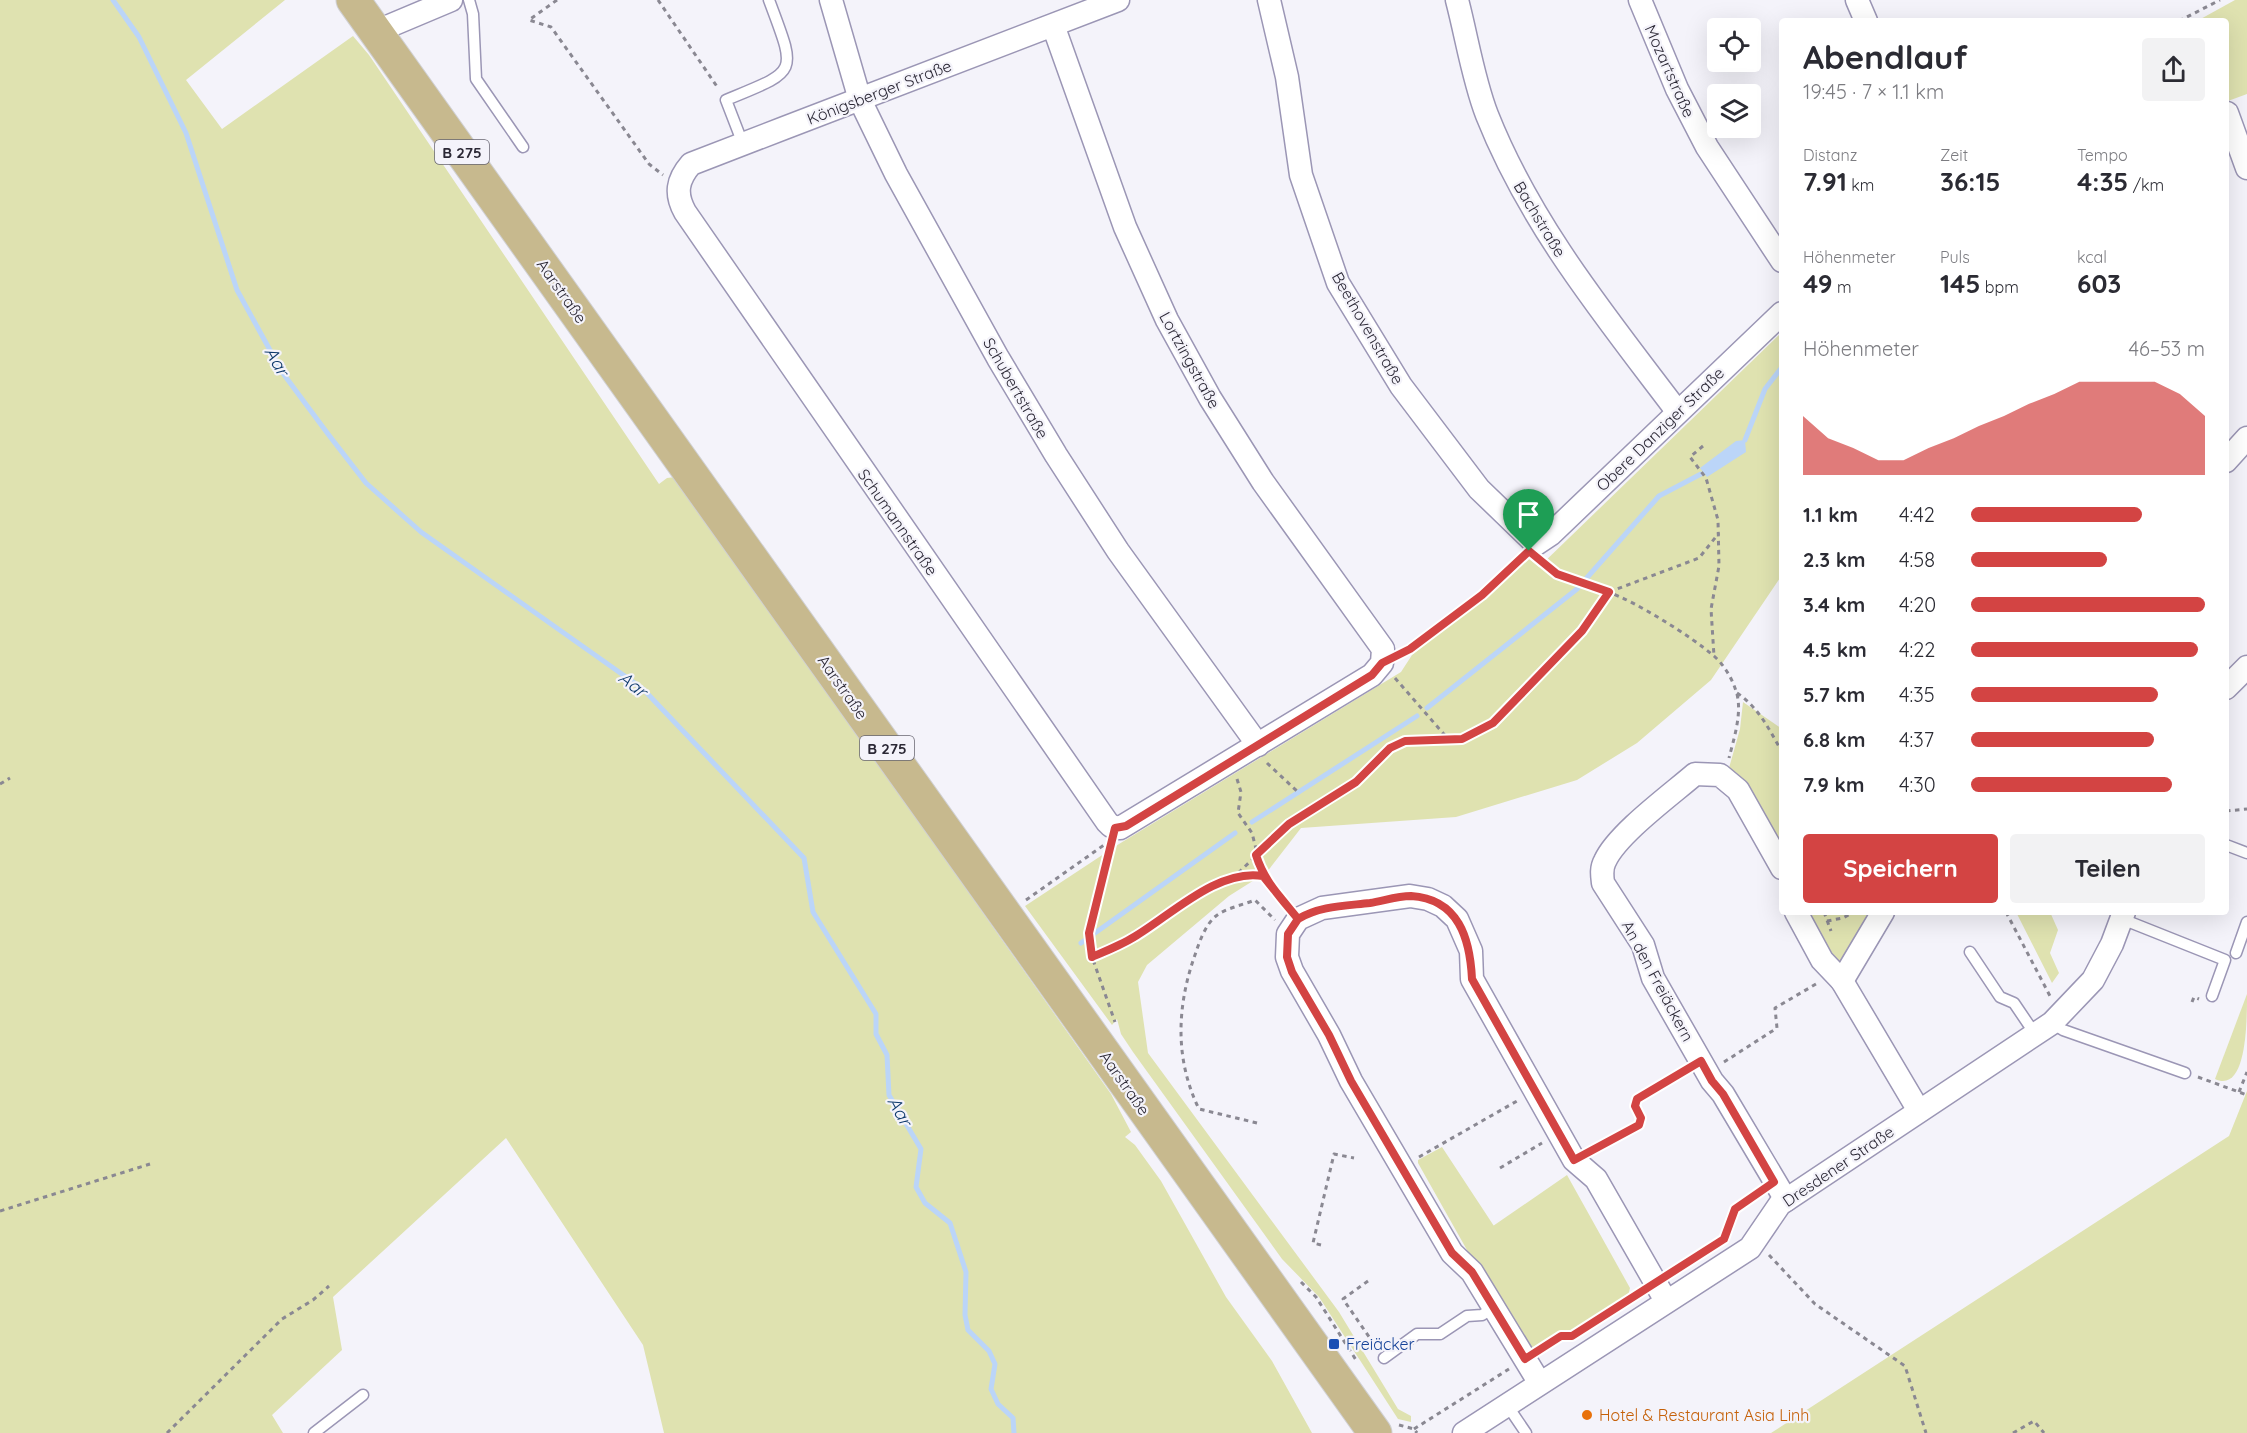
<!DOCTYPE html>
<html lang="de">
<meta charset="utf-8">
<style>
body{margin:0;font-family:Quicksand,sans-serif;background:#f2f2f3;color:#2b2b33;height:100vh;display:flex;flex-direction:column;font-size:22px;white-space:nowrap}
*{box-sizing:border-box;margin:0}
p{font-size:20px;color:#7c7c81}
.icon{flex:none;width:33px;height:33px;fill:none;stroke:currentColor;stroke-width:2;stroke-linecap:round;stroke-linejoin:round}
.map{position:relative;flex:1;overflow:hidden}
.sheet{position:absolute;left:1779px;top:18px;width:450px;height:897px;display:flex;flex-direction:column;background:#fff;border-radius:6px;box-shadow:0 6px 24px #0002}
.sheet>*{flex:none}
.controls{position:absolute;left:1707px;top:18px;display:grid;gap:12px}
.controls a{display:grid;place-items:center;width:54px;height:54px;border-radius:6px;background:#fff;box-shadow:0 6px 24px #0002;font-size:30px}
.pin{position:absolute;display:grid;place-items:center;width:51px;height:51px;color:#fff;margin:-62px -26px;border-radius:50% 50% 50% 0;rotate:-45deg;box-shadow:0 0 6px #0007}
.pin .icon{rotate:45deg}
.round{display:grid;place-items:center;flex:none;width:63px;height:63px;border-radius:6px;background:#f2f2f3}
.headline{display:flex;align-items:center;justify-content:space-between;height:102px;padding:0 24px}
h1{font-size:33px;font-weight:700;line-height:45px}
.stats{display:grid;grid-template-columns:repeat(3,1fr);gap:9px;height:102px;padding:6px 24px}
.stats div{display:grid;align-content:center}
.stats b{font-size:26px;font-weight:700}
.stats small{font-size:16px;font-weight:400}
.stats p{font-size:16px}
.chart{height:168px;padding:12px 24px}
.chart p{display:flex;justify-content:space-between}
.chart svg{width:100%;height:108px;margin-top:6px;fill:#d34443;opacity:.7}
.action{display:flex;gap:12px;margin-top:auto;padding:12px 24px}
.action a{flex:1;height:69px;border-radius:6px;background:#d34443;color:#fff;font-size:24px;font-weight:700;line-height:69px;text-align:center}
.action a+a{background:#f2f2f3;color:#2b2b33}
ul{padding:0 24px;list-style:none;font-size:20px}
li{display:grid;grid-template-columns:96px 72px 1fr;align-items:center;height:45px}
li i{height:15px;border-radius:8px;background:#d34443}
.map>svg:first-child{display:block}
</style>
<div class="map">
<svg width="2247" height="1433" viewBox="0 0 2247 1433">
<rect width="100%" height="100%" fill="#f4f3fa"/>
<g fill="#dfe2b0">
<path d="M0 0H285L186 80 222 129 353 36 369 55 659 484 667 478 675 477 1111 1094 1131 1132 1125 1137 1135 1145 1161 1181 1226 1297 1272 1361 1312 1433H664L643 1345 506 1138 333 1297 342 1350 272 1415 283 1433H0Z"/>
<path d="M2235 0H2247V94L2228 101 2226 99V21H2197Z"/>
<path d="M1782 332V575L1711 680 1637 743 1577 780 1456 817 1301 828 1267 872 1229 896 1147 965 1138 982 1148 1053 1339 1312 1398 1409 1411 1416V1422L1398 1419 1319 1297 1282 1259 1133 1052 1121 1034 1117 1019 1112 1025 1025 906 1119 844 1401 672 1412 655 1485 597 1527 557 1539 567Z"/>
<path d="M1743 702 1782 729V855L1729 768 1740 729Z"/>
<path d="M1807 912H1870L1838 965 1832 962Z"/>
<path d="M2016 912H2050L2058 930 2050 953 2059 973 2052 983Z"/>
<path d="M2247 994C2247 1021 2247 1094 2215 1079Z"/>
<path d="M2247 1091V1433H1771L2229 1136Z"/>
<path d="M1442 1147 1513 1255 1493 1226 1567 1175 1630 1288 1628 1296 1570 1334 1556 1333 1525 1353 1418 1163V1160Z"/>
</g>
<path fill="#bbd5f8" d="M1745 440 1746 452 1707 477 1700 468 1736 441Z"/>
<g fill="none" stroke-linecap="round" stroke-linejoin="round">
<g stroke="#bbd5f8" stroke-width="5">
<path d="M113 0 139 37 186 133 237 290 282 372 328 434 366 483 421 532 643 689 804 858 813 912 876 1014V1034L887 1055 889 1095 921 1149 916 1187 925 1203 950 1223 966 1272 965 1315 968 1330 989 1351 995 1364 991 1389 998 1404 1013 1418 1014 1433"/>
<path d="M1745 440 1765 389 1782 367"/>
<path d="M1427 708 1577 589 1659 496 1701 474"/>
<path d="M1252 822 1417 716"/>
<path d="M1081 943 1235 833"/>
</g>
<g stroke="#9b96b5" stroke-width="13">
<g id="service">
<path d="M469 0 473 14 476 79 523 147"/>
<path d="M743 144 726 100C799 70 797 75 769 0"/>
<path d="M2226 845 2247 853"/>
<path d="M2122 919 2225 960 2212 996"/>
<path d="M1970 952 2000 997 2014 1003 2035 1034"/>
<path d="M2236 953 2247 922"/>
<path d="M2052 1023 2063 1030 2185 1073"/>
<path d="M1384 1358 1417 1334H1440L1467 1316 1482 1315 1493 1308"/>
<path d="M1507 1405 1526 1433"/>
<path d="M314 1433 363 1395"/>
</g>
</g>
<g stroke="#9b96b5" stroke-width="25">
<g id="minor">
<path d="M831 0 860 100 896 174 998 358 1056 455 1118 551 1258 745"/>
<path d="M1269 0 1287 77 1301 175 1338 283 1401 386 1479 489 1536 544 1551 534 1782 313"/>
<path d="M1457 0C1467 38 1473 79 1487 115 1531 226 1606 317 1677 411"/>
<path d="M1640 0 1677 89 1707 147 1782 261"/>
<path d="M1857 0 1866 21"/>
<path d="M1053 25 1125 227 1167 320 1210 398 1263 482 1383 649 1382 663 1372 675 1120 828 1111 826 1107 822 685 212C675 194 677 180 691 164 833 109 975 55 1118 0"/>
<path d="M375 32 451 0"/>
<path d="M2227 113 2247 168"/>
<path d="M2226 461 2247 438"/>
<path d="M2226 688 2247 667"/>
<path d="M1782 868 1738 790 1720 775 1695 774C1672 794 1617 834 1605 861 1601 868 1602 875 1603 883L1643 945 1653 978 1712 1081 1723 1094 1786 1200"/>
<path d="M1796 912 1822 960 1842 981 1919 1111"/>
<path d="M1842 981 1883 912"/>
<path d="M1539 1382 1472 1272 1452 1253 1351 1081 1329 1035 1292 971 1287 957 1288 934 1298 919 1322 908 1410 896 1428 899 1443 906 1457 919 1471 951 1472 979 1574 1160 1596 1179 1666 1301"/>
<path d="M1464 1433 1750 1248 1780 1204 2052 1023 2093 980 2112 944 2124 912"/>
</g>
</g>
<g stroke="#d0d0d3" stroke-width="35">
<path id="primary" d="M353 0 1375 1433"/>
</g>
<g stroke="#8a8892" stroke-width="3" stroke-dasharray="4.5 4.5" stroke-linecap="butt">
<path d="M557 0 529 20 551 27 649 164 663 175"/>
<path d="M658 0 718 88"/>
<path d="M2179 21 2220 0"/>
<path d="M1703 446 1690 457 1706 478 1718 520 1719 566 1711 609 1714 656"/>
<path d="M1541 562C1561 578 1584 584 1608 592 1635 601 1692 637 1714 656 1724 665 1732 678 1736 691 1743 711 1734 738 1729 758"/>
<path d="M1402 653 1482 595 1521 558"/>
<path d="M1395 678 1449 740 1462 739 1493 723 1582 631 1609 592 1699 558 1719 533"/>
<path d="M1737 693C1759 708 1769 729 1782 752"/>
<path d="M1267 763 1299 793"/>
<path d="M1237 779 1241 792 1238 813 1252 833 1263 876"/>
<path d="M0 784 10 778"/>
<path d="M2226 811 2247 809"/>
<path d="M1109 846 1089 933 1092 957 1115 1022"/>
<path d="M1232 879 1289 824 1356 782 1390 748 1405 741 1448 740"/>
<path d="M1026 900 1104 845"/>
<path d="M1824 912 1831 931"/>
<path d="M2006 912 2050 996"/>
<path d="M1827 921 1843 918 1854 912"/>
<path d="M1092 957C1106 951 1121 945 1134 937 1170 916 1218 868 1263 876L1285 904"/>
<path d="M2192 1002 2194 997 2199 999"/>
<path d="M1724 1062 1777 1028 1775 1008 1816 984"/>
<path d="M2198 1077 2247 1095"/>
<path d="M2239 1092 2247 1072"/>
<path d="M1257 1123 1199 1109C1174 1058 1177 1004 1196 952 1200 940 1206 924 1216 916 1226 908 1243 905 1255 900L1275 920"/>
<path d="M1593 1150 1639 1125 1641 1118 1635 1105 1637 1099 1684 1071"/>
<path d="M1419 1157 1517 1101"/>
<path d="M1500 1168 1542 1143"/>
<path d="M0 1211 150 1164"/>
<path d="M1721 1241 1735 1209 1760 1192"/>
<path d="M1321 1245 1313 1243 1334 1154 1354 1158"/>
<path d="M1769 1255 1815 1304 1905 1366 1926 1433"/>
<path d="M1672 1271 1715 1244"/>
<path d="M1368 1281 1343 1299 1376 1347"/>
<path d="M1301 1282 1316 1297 1356 1360"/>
<path d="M1542 1348 1561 1336H1572L1639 1292"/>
<path d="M1399 1425 1414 1429 1417 1433"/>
<path d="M1414 1429 1509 1369"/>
<path d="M167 1433 282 1319 313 1300 329 1286"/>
<path d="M2013 1433 2034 1421 2044 1433"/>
</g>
<use href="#service" stroke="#fff" stroke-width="10"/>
<use href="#minor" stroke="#fff" stroke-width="22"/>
<use href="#primary" stroke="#c7b98e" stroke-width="33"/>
</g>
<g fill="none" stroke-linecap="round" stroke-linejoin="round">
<g stroke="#fff" stroke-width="12">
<path id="route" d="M1529 551 1482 595 1410 649 1382 663 1372 675 1126 826 1115 828 1089 933 1092 957C1106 951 1121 945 1134 937 1170 916 1218 868 1263 876L1298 919 1288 934 1287 957 1292 972 1329 1035 1351 1081 1452 1253 1472 1272 1525 1359 1561 1336H1572L1724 1239 1735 1209 1774 1182 1723 1094 1712 1081 1701 1061 1637 1099 1635 1106 1641 1118 1639 1125 1574 1160 1472 979C1470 939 1459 899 1411 896 1397 896 1383 901 1370 903 1344 906 1320 906 1298 919 1281 898 1264 881 1256 855L1289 824 1356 782 1390 748 1405 741 1462 739 1493 723 1582 631 1609 592 1557 574 1529 551"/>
</g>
<use href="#route" stroke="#d34443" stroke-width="8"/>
</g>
<rect fill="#1a4fb4" stroke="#f4f3fa" stroke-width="2" x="1328" y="1338" width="12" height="12" rx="3"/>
<circle fill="#e8710a" stroke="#f4f3fa" stroke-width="2" cx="1587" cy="1415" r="6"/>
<g text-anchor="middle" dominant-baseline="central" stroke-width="4.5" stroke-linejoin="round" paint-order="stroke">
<g fill="#f4f3fa" stroke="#676570" stroke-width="1.5">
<rect x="435" y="140" width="54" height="24" rx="4.5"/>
<rect x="860" y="736" width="54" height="24" rx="4.5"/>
</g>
<g font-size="15" font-weight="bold" fill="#2b2835">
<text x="462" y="152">B 275</text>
<text x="887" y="748">B 275</text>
</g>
<g font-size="16" fill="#2b2835" stroke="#f4f3fa">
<text transform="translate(1670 71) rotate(66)">Mozartstraße</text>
<text transform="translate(879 92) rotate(-21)">Königsberger Straße</text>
<text transform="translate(1540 219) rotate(59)">Bachstraße</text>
<text transform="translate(562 291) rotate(55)">Aarstraße</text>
<text transform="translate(1368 328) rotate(60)">Beethovenstraße</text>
<text transform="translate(1190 360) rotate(61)">Lortzingstraße</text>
<text transform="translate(1016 388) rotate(60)">Schubertstraße</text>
<text transform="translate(1660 429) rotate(-44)">Obere Danziger Straße</text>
<text transform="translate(898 522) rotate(55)">Schumannstraße</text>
<text transform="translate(843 687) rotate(55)">Aarstraße</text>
<text transform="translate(1658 981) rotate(62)">An den Freiäckern</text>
<text transform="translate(1125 1083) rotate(55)">Aarstraße</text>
<text transform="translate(1838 1166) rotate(-34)">Dresdener Straße</text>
</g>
<g font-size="16" fill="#164399" stroke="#f4f3fa" text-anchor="start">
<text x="1346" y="1344">Freiäcker</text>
</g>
<g font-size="16" fill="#c56008" stroke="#f4f3fa" text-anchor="start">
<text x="1599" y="1415">Hotel &amp; Restaurant Asia Linh</text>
</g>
<g font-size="18" font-style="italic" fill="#103b6d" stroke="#f4f3fa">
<text transform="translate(277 361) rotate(60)">Aar</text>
<text transform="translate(633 684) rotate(38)">Aar</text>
<text transform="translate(900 1111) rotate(61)">Aar</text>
</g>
</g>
</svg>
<div class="controls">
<a><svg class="icon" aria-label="locate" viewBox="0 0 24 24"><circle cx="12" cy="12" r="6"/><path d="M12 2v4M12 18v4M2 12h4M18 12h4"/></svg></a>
<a><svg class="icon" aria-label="layers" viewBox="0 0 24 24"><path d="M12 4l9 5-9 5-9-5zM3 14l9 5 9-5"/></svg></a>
</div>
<div class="pin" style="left:1529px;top:551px;background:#1e9e55"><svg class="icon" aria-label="arrive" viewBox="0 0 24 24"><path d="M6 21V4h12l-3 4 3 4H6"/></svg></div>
<section class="sheet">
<div class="headline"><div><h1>Abendlauf</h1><p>19:45 · 7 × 1.1 km</p></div><a class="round"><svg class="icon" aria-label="share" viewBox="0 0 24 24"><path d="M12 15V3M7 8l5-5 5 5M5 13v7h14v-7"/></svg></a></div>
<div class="stats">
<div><p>Distanz</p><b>7.91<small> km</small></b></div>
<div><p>Zeit</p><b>36:15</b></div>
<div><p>Tempo</p><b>4:35<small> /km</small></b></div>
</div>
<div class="stats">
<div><p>Höhenmeter</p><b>49<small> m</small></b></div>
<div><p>Puls</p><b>145<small> bpm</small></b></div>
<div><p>kcal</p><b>603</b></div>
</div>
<div class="chart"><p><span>Höhenmeter</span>46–53 m</p>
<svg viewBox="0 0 160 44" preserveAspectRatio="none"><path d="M0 44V20L10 29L20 33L30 38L40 38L50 33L60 29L70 24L80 20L90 15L100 11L110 6L120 6L130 6L140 6L150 11L160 20V44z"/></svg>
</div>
<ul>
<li><b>1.1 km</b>4:42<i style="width:73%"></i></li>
<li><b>2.3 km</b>4:58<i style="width:58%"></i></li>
<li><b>3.4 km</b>4:20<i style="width:100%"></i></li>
<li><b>4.5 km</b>4:22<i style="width:97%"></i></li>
<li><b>5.7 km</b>4:35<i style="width:80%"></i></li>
<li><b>6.8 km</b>4:37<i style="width:78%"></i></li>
<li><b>7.9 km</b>4:30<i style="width:86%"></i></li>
</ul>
<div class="action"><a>Speichern</a><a>Teilen</a></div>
</section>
</div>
